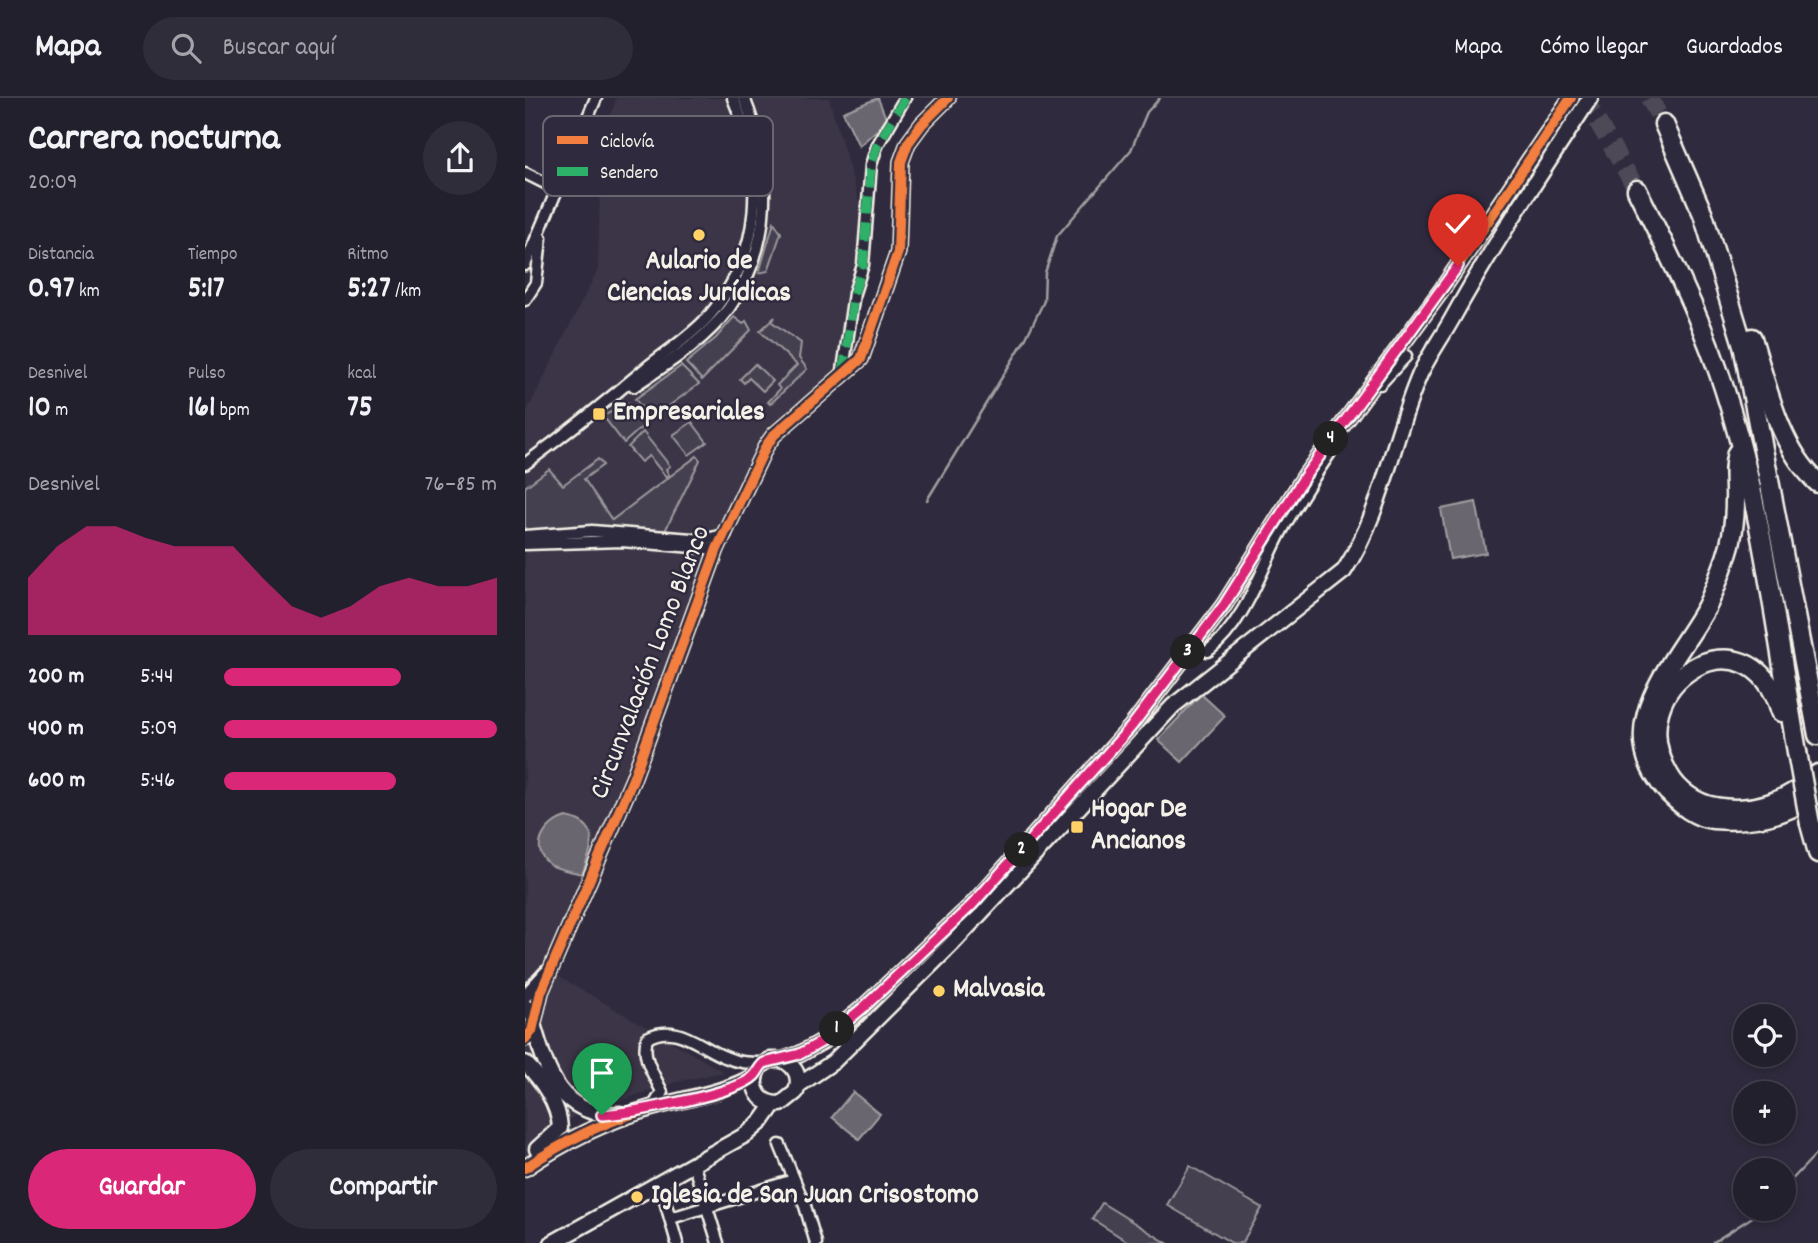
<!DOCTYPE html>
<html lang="es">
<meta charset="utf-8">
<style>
body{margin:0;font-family:Dekko,sans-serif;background:#2f2d3a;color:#f1f3f6;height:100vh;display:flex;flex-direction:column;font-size:26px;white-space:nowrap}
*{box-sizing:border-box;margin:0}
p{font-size:23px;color:#a3a3aa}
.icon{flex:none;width:38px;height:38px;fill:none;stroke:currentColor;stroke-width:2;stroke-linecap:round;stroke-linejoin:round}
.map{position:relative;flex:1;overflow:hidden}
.panel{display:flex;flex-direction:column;background:#23202e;width:525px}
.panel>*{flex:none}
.buttons{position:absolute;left:1208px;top:906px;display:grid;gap:14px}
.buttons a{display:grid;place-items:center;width:63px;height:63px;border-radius:50%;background:#23202e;box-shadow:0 4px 10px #0003,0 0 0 2px #403e4a;font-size:35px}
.pin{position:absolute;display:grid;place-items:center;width:60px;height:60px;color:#fff;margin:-72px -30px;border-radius:50% 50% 50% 0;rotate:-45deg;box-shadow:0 0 7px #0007}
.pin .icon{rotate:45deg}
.km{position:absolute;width:35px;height:35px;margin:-18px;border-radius:50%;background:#222;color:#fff;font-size:19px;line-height:35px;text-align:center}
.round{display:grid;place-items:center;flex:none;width:74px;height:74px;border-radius:37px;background:#2f2d3a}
.headline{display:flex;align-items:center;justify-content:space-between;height:119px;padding:0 28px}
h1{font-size:38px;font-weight:700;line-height:52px}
.metrics{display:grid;grid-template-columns:repeat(3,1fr);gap:10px;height:119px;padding:7px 28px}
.metrics div{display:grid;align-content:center}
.metrics b{font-size:30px;font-weight:700}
.metrics small{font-size:19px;font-weight:400}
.metrics p{font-size:19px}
.chart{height:196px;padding:14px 28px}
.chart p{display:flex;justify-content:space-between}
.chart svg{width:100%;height:126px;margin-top:7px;fill:#db2777;opacity:.7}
.button{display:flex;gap:14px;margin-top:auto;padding:14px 28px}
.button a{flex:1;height:80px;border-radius:42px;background:#db2777;color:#fff;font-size:28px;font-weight:700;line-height:80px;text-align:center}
.button a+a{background:#2f2d3a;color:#f1f3f6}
ul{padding:0 28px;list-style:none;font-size:23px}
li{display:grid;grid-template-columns:112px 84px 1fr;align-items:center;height:52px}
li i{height:18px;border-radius:9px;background:#db2777}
header{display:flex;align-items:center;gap:42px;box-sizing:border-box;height:98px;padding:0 35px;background:#23202e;border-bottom:2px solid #403e4a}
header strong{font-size:33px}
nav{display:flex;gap:38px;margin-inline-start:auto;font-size:24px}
.search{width:490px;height:63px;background:#2f2d3a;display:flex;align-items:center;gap:18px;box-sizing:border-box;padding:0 24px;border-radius:38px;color:#a3a3aa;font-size:26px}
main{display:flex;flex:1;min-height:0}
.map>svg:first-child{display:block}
</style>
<header>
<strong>Mapa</strong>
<div class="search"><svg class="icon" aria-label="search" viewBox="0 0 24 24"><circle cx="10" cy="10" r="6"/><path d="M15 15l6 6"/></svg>Buscar aquí</div>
<nav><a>Mapa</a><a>Cómo llegar</a><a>Guardados</a></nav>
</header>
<main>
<section class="panel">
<div class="headline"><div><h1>Carrera nocturna</h1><p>20:09</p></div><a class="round"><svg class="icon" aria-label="share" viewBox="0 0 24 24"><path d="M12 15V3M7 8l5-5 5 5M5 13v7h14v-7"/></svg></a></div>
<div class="metrics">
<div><p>Distancia</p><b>0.97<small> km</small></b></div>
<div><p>Tiempo</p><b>5:17</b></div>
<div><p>Ritmo</p><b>5:27<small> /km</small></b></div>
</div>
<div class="metrics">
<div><p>Desnivel</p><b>10<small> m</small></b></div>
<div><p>Pulso</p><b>161<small> bpm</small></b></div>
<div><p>kcal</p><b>75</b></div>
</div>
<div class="chart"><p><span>Desnivel</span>76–85 m</p>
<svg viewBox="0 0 160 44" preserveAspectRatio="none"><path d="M0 44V24L10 13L20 6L30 6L40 10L50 13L60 13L70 13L80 24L90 34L100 38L110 34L120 27L130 24L140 27L150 27L160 24V44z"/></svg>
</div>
<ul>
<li><b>200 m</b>5:44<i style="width:65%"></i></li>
<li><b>400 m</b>5:09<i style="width:100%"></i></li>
<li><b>600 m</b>5:46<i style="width:63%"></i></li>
</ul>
<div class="button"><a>Guardar</a><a>Compartir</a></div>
</section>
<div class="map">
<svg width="1293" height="1145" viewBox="0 0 1293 1145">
<rect width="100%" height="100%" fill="#2f2a3d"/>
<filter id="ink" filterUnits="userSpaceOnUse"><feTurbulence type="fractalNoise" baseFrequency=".0143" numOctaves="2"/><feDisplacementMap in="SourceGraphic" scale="14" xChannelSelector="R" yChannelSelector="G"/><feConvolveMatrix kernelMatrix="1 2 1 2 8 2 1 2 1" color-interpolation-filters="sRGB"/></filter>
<g filter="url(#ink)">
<path fill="#3b3647" d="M91 0H304L334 104 336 166 321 270 244 337 66 797 31 877 199 974 151 984 49 1018 0 1060V317L73 171 76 50Z"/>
<g fill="#454050" stroke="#9c989c" stroke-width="2">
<path d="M249 124 256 135 243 173 234 175Z"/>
<path d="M209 219 218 226 221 223 226 232 177 282 161 265 191 240Z"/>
<path d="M250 219 247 224 276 245 274 260 282 271 245 306 243 304 255 291 252 287 272 267 235 233Z"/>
<path d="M230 266 248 283 238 293 224 280 219 285 215 281Z"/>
<path d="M156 268 174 286 126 321 110 301Z"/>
<path d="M103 305 119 327 99 345 78 318Z"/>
<path d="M167 324 182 344 164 357 148 337Z"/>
<path d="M118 334 145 368 141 371 144 377 141 379 124 358 116 364 103 349Z"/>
<path d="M172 358 175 362 139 435 76 429 0 433V389L24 371 38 387 73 361 78 367 59 381 87 422Z"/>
<path d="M665 1068 737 1110 717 1145H707L642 1107Z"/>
<path d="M577 1105 642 1145H605L567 1121Z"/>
</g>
<g fill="#6a6670" stroke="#a19ea0" stroke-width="2">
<path d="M353 0 362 23 334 48 318 14Z"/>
<path d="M951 404 961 455 925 461 916 411Z"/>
<path d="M676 596 700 618 657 664 633 642Z"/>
<path d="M41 719C78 726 67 750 57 776 47 773 32 772 24 766 3 749 22 724 41 719Z"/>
<path d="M328 994 355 1016 334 1041 307 1019Z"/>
</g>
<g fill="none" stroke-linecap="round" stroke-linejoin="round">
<g stroke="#a19ea0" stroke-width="2.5">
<path d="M402 402 501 240 519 203 520 175 532 138 606 52 622 14 635 0"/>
<path d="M1258 1091 1293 1054"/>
<path d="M1187 1145 1240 1111"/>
</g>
<g stroke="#4d4857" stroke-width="18" stroke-dasharray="18 9" stroke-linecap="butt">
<path d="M1059 0 1112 92"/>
<path d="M1124 0 1139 26"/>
</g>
<g stroke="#f4f1e8" stroke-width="15">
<g id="minor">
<path d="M0 75 32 91"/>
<path d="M0 167 71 0"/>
<path d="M0 202 11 185 16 140"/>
<path d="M317 279 329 195 338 167 346 67 352 48 380 0"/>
<path d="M855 286 881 258"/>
<path d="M109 288C142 266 180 243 204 210 249 147 247 69 219 0"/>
<path d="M0 366C42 335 82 303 121 270 141 254 166 238 183 219 239 154 240 76 208 0"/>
<path d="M0 438 67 433 179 442 201 436"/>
<path d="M0 446 97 443 192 451"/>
<path d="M683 553C719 527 736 472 756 434 771 407 788 380 805 355"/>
<path d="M128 1009 137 994C129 976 116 960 122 940 151 924 173 948 200 959 213 965 224 965 239 965"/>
<path d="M255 1047 280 1108 291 1145"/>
<path d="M169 1068 193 1145"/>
<path d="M126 1091 138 1096 152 1145"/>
<path d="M146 1120 269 1082"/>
</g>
</g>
<g stroke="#f4f1e8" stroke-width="18">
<g id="tertiary">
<path d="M0 898 21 875"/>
<path d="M0 907 9 923"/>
<path d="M0 941 7 933 16 894 108 681 192 451 241 348 249 337 336 261 373 154 376 64 383 45 397 26 423 0"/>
</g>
</g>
<g stroke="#f4f1e8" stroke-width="19">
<g id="secondary">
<path d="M8 926C22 974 35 1020 95 1016"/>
<path d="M258 962C271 969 276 979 271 994L256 1006C233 1007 224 988 234 969L245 962H258L275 956 298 943 339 909 447 807 606 629 699 507 780 378 916 193 1046 0"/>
<path d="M0 965C17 982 34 1006 35 1030L12 1051"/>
<path d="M274 987 308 964 427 846 648 608 819 473C858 413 867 341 895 276 904 257 917 239 927 221 969 145 1018 73 1065 0"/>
<path d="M0 1070C39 1043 80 1023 126 1010 161 1000 198 996 229 978"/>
<path d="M27 1145 222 1036 237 1023 249 1006"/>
</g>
</g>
<g stroke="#f4f1e8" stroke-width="23">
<g id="motorway">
<path d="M1139 26 1178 116 1218 247 1293 637"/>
<path d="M1112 92C1142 152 1172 212 1194 275 1236 397 1250 528 1272 654"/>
<path d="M1227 240C1242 289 1254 349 1293 385"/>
<path d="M1212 355C1207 371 1211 386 1210 403 1210 421 1207 443 1201 460 1195 476 1189 495 1181 510 1149 567 1083 630 1143 694 1156 707 1170 719 1188 721 1227 724 1261 718 1293 694"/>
<path d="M1256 614C1225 505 1090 585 1144 677 1153 693 1171 706 1190 709 1228 716 1265 703 1293 676"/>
<path d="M1285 726 1293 755"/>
</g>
</g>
<use href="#minor" stroke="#2f2a3d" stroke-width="10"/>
<use href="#tertiary" stroke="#2f2a3d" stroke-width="12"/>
<use href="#secondary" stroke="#2f2a3d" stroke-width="14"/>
<use href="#motorway" stroke="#2f2a3d" stroke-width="18"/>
<g stroke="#f4f1e8" stroke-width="23" stroke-linecap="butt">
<path id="motorway-bridge" d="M1272 654 1285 726"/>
</g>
<use href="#motorway-bridge" stroke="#2f2a3d" stroke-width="18"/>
<path stroke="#2db169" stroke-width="9" stroke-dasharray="18 9" stroke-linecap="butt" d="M318 276 329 195 338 167 346 67 352 48 380 0"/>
<g stroke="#2f2a3d" stroke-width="15">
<g id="cycleway">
<path d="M0 941 7 933 16 894 108 681 192 451 241 348 249 337 336 261 373 154 376 64 383 45 397 26 423 0"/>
<path d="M0 1070C39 1043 80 1023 126 1010 152 1003 212 997 229 978 233 973 234 969 239 965L275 956 298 943 339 909 447 807 606 629 699 507 780 378 916 193 1046 0"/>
</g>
</g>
<use href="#cycleway" stroke="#f27e40" stroke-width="10"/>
</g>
</g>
<g fill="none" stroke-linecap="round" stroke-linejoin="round" filter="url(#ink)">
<g stroke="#fff" stroke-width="14">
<path id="route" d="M77 1017C105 1015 212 996 229 978 233 974 234 969 239 965L275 956 298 943 339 909 447 807 606 629 699 507 780 378 933 168"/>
</g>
<use href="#route" stroke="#db2777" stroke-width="9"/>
</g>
<g fill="#ffd166" stroke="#2f2a3d" stroke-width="2.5">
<circle cx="174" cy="137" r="7"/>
<rect x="67" y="309" width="14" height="14" rx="3.5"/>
<rect x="545" y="722" width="14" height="14" rx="3.5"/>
<circle cx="414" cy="893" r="7"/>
<circle cx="112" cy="1099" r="7"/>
</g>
<g text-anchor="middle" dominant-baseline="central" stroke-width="5" stroke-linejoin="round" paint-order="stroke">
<g font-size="28" font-weight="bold" fill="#f4f1e8" stroke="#2f2a3d" text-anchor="start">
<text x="174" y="165" text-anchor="middle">Aulario de<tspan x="174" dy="32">Ciencias Jurídicas</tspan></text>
<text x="88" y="316">Empresariales</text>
<text x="566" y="713">Hogar De<tspan x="566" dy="32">Ancianos</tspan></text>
<text x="428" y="893">Malvasia</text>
<text x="126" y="1099">Iglesia de San Juan Crisostomo</text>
</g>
<g font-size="28" fill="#f4f1e8" stroke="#2f2a3d">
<text transform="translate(127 565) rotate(-69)">Circunvalación Lomo Blanco</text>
</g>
</g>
<rect x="18" y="18" width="230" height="80" rx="10" fill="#2f2a3d" stroke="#6a6670" stroke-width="2"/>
<rect x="32" y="38" width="31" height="8" fill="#f27e40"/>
<rect x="32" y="69" width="31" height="9" fill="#2db169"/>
<g font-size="19" fill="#f4f1e8">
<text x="75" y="49">Ciclovía</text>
<text x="75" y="80">Sendero</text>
</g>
</svg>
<div class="buttons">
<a><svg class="icon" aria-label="locate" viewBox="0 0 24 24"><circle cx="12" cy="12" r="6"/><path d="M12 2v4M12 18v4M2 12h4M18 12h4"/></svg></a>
<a>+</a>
<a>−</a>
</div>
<div class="pin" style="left:77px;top:1017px;background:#1e9e55"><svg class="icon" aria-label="arrive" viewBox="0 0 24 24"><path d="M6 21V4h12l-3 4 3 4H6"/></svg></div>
<div class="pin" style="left:933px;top:168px;background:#d93025"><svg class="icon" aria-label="check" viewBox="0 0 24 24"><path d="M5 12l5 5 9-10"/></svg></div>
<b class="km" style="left:312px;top:931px">1</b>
<b class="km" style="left:497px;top:752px">2</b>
<b class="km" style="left:663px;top:554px">3</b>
<b class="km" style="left:806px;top:341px">4</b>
</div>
</main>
